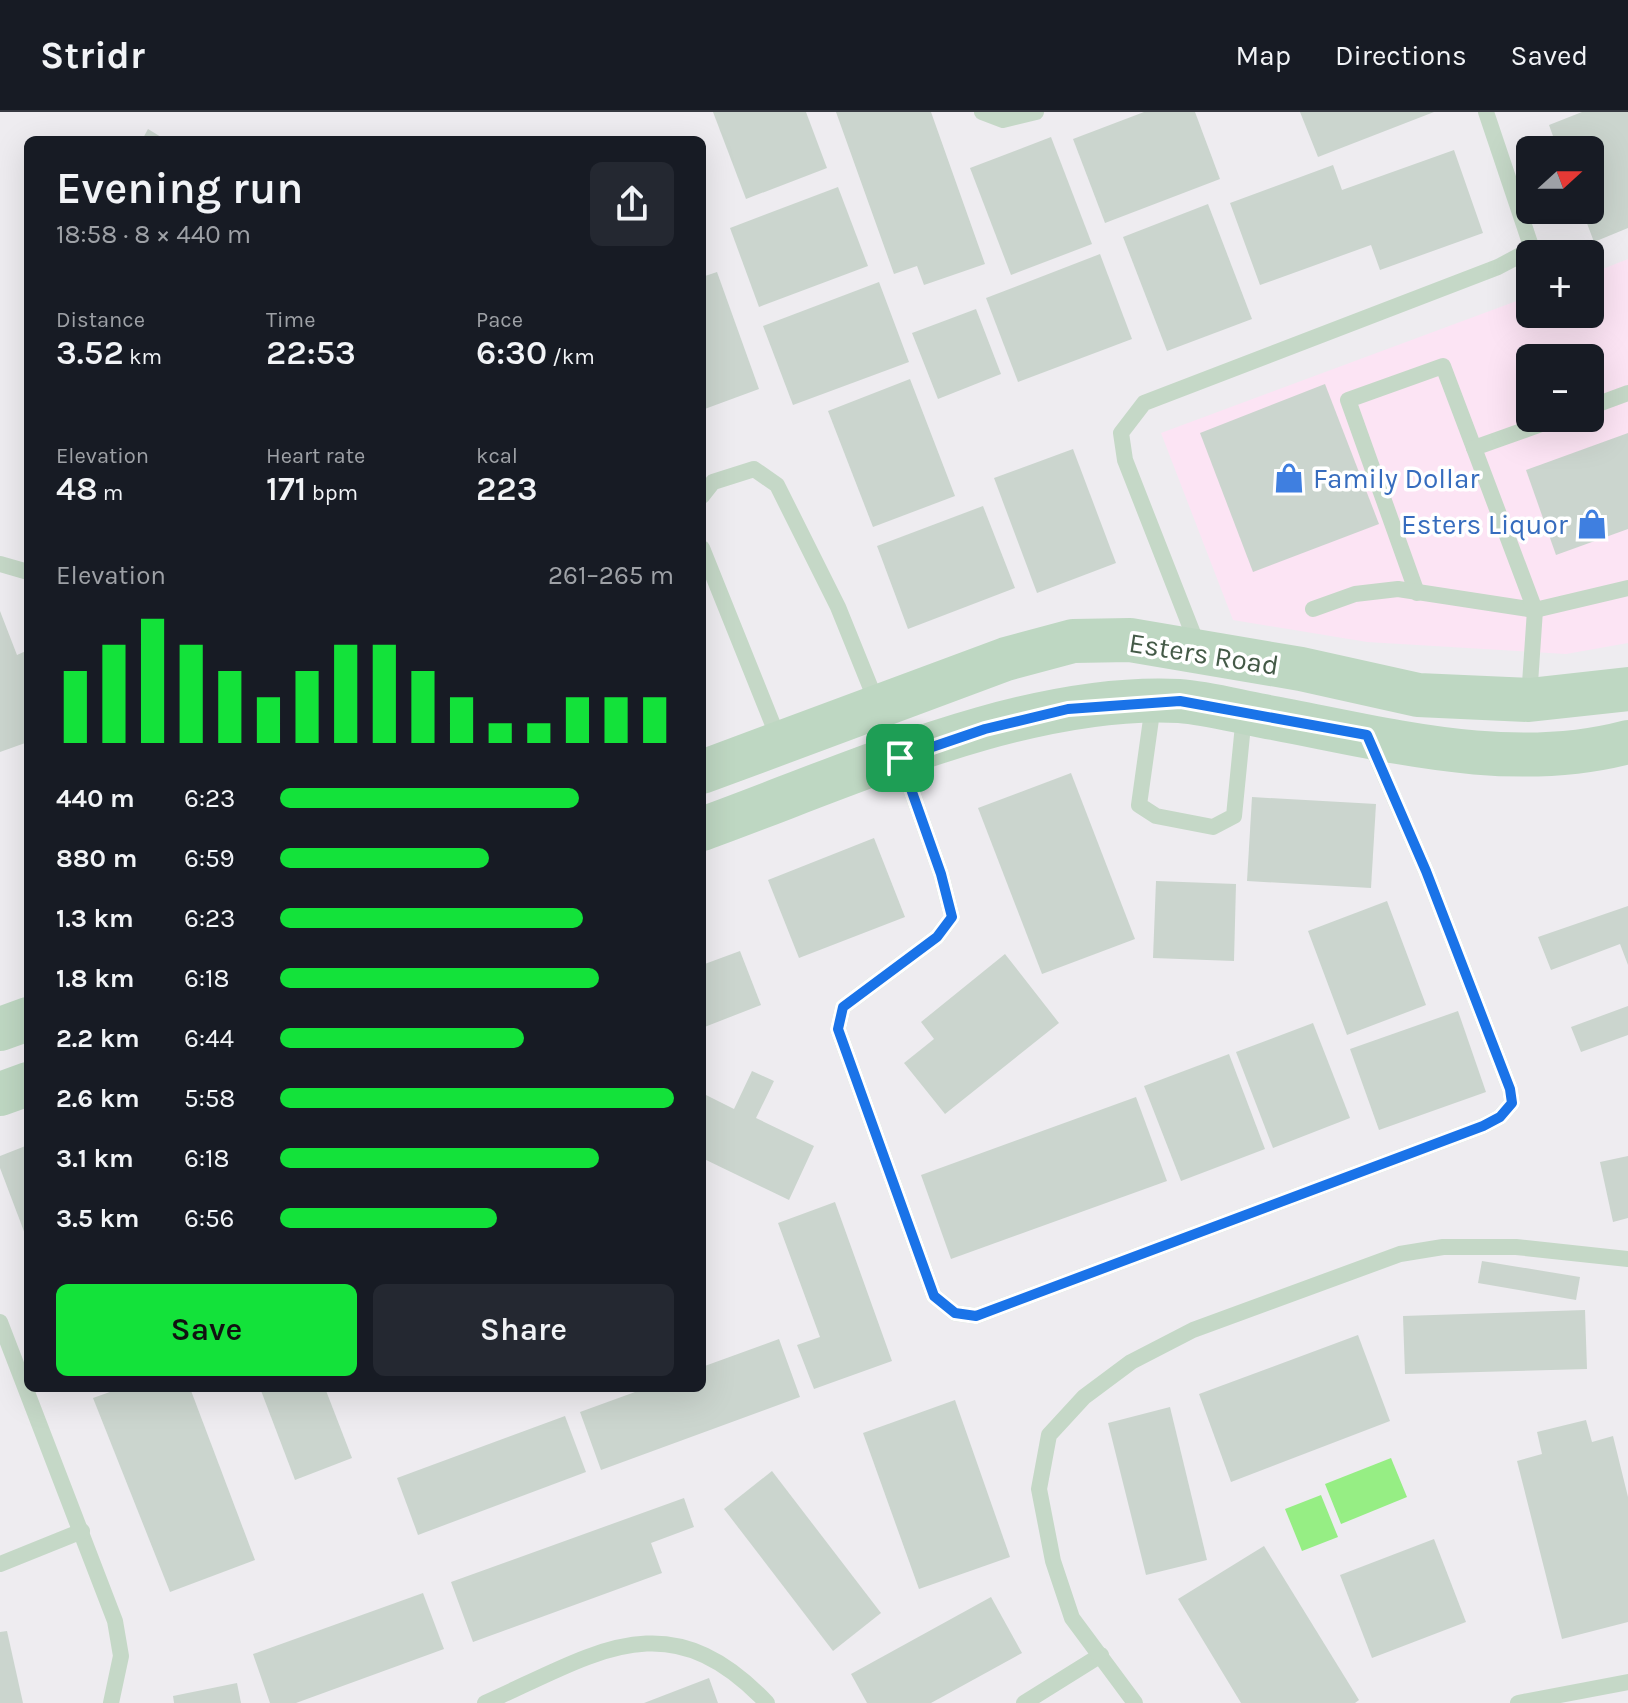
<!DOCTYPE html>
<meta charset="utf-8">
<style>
body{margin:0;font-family:Karla,sans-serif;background:#242831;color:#f1f3f6;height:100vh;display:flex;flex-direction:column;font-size:30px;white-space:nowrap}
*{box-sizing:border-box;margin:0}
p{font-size:26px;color:#9ea1a6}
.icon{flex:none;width:44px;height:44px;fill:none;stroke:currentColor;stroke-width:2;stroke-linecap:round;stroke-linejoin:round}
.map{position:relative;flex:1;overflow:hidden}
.sheet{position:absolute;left:24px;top:24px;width:682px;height:1256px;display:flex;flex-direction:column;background:#171b24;border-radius:12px;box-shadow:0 8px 32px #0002}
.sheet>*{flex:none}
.needle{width:52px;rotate:69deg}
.buttons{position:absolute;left:1516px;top:24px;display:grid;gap:16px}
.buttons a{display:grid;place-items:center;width:88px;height:88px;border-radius:12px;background:#171b24;box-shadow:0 8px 32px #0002;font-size:40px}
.pin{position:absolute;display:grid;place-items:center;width:68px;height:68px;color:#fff;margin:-34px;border-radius:16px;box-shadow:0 4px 12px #0006}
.round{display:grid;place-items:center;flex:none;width:84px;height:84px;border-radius:12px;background:#242831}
.headline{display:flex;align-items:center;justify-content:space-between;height:136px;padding:0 32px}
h1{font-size:44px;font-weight:600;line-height:60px}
.figures{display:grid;grid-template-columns:repeat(3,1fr);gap:12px;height:136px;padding:8px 32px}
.figures div{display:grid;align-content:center}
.figures b{font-size:34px;font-weight:600}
.figures small{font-size:22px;font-weight:400}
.figures p{font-size:22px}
.chart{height:224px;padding:16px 32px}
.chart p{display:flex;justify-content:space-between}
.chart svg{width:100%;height:144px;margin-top:8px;stroke:#13e23a;stroke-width:6}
.cta{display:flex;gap:16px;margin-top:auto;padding:16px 32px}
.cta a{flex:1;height:92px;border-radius:12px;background:#13e23a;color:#111;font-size:32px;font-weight:600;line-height:92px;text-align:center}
.cta a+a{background:#242831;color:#f1f3f6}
ul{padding:0 32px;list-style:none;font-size:26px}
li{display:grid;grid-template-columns:128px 96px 1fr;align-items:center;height:60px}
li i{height:20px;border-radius:10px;background:#13e23a}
header{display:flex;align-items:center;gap:48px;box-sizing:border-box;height:112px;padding:0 40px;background:#171b24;border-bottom:2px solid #363941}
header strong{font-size:38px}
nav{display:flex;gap:44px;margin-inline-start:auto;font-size:28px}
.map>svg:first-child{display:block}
</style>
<header>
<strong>Stridr</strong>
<nav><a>Map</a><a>Directions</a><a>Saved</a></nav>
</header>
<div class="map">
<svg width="1628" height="1591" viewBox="0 0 1628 1591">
<rect width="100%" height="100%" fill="#eeecf0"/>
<path fill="#fce4f4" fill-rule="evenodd" d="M1628 147V531L1566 542 1367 530 1233 508 1161 321 1530 184V202H1590V162ZM1530 246H1590V306H1530Z"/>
<g fill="#96ee84">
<path d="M1391 1346 1407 1385 1341 1412 1325 1372Z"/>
<path d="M1321 1383 1338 1425 1302 1439 1285 1397Z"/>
</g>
<g fill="#cbd5ce">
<path d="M713 0H806L827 56 746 87Z"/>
<path d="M836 0H931L985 152 924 173 917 154 894 162Z"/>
<path d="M1144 0H1195L1220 67 1105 111 1073 27Z"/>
<path d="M1300 0H1434L1318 45Z"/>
<path d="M1582 0H1628V116L1594 130 1582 98H1590V38H1558L1549 13Z"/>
<path d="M148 17 166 28H142Z"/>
<path d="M1051 25 1092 132 1011 163 970 56Z"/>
<path d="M1454 38 1483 121 1380 158 1371 133 1260 173 1230 91 1333 53 1342 78Z"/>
<path d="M838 75 868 154 759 195 730 116Z"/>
<path d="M1208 92 1252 207 1167 239 1123 125Z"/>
<path d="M1100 142 1132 227 1018 270 986 186Z"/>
<path d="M717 160 759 277 702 298V165Z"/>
<path d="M879 170 909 250 793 293 763 214Z"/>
<path d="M976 197 1001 262 938 287 912 221Z"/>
<path d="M910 267 955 384 873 415 828 299Z"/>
<path d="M1325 272 1379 412 1253 460 1200 321Z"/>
<path d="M1628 321V417L1556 443 1526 358Z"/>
<path d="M1073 337 1116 451 1037 481 994 366Z"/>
<path d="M983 394 1015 476 908 517 877 434Z"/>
<path d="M0 499 17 543 28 538V630L0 640Z"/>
<path d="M1071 661 1135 827 1042 862 978 696Z"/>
<path d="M1252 685 1376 692 1371 776 1247 769Z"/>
<path d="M874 726 905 805 799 846 768 768Z"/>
<path d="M1156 769 1236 772 1234 849 1153 846Z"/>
<path d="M1387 789 1426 893 1347 923 1308 819Z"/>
<path d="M1628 794V853L1620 832 1551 858 1538 825Z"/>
<path d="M740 839 761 893 702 916V853Z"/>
<path d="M1005 842 1059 911 945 1002 904 951 934 927 921 910Z"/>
<path d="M1628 894V923L1581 940 1571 915Z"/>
<path d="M1458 899 1486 980 1379 1018 1350 937Z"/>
<path d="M1313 911 1350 1006 1273 1036 1236 940Z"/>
<path d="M1229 942 1265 1037 1181 1069 1144 974Z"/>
<path d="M752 959 774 969 756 1006 814 1034 789 1088 702 1046V981L734 997Z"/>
<path d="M1136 985 1167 1069 951 1147 921 1063Z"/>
<path d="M28 1033V1130L0 1056V1044Z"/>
<path d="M1628 1044V1106L1613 1110 1600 1050Z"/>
<path d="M835 1090 892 1249 814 1277 797 1233 820 1225 778 1111Z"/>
<path d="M1482 1149 1580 1165 1576 1188 1478 1171Z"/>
<path d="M1585 1198 1587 1257 1405 1262 1403 1204Z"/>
<path d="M1358 1223 1390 1309 1231 1370 1199 1282Z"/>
<path d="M779 1227 800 1285 601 1358 580 1300 646 1276H702V1255Z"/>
<path d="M121 1276H190L255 1448 170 1480 93 1286Z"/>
<path d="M260 1276H325L352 1346 295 1368Z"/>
<path d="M955 1288 1010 1445 919 1477 863 1321Z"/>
<path d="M1170 1295 1207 1448 1146 1463 1108 1311Z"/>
<path d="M565 1304 586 1360 418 1423 397 1366Z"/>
<path d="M1586 1308 1592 1330 1613 1324 1628 1385V1510L1562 1527 1517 1349 1542 1342 1537 1320Z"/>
<path d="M772 1359 881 1501 833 1539 724 1397Z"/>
<path d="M684 1386 694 1415 651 1431 662 1461 473 1530 451 1470Z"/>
<path d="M1434 1427 1466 1510 1372 1546 1340 1463Z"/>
<path d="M1264 1434 1359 1588 1355 1591H1241L1178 1487Z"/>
<path d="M423 1481 444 1537 296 1591H270L253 1542Z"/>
<path d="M991 1485 1022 1541 931 1591H867L851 1562Z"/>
<path d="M7 1519 23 1591H0V1520Z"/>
<path d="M709 1566 718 1591H644Z"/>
<path d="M237 1571 241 1591H174L173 1584Z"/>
</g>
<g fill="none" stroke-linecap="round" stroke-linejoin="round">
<g stroke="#c5d8c7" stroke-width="16">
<path d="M982 0 1003 8 1036 0"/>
<path d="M1590 295 1628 281"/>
<path d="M702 384 713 370 754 357 777 373 838 495 878 594"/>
<path d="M702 436 779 628"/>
<path d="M0 452 28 460"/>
<path d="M1417 481 1348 288 1443 254 1474 336"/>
<path d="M1313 497 1355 482 1398 477 1535 498 1628 476"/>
<path d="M1199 537 1125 348 1121 321 1144 291 1498 155 1532 137 1486 0"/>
<path d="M1529 586 1535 498 1474 336 1558 306"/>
<path d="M1153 593 1139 693 1156 704 1213 715 1234 704 1244 603"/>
<path d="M900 646 941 762 952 805 937 825 843 895 838 917 934 1184 955 1201 976 1204 1483 1014 1500 1005 1512 991 1510 977 1426 759 1369 628"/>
<path d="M0 1210 115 1509 121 1544 111 1591"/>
<path d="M0 1452 82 1419"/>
<path d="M485 1591C595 1542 668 1486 767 1591"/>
<path d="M1024 1591 1101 1543"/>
<path d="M1135 1591 1072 1506 1053 1449 1039 1377 1049 1323 1084 1285 1131 1250 1193 1218 1400 1142 1443 1135H1516L1628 1147"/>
<path d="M1518 1591 1628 1570"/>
</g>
<g stroke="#bed7c2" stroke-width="44">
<path d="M702 660 1006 547 1073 529 1130 528 1301 557 1418 583 1529 588 1628 577"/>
<path d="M702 717C846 665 1024 581 1179 589 1207 591 1236 599 1263 604 1383 626 1507 662 1628 630"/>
<path d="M0 917 28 907"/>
<path d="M0 982 28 972"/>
</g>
</g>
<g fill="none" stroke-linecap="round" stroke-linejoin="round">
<g stroke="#fff" stroke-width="16">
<path id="route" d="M1180 589 1367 623 1426 759 1510 977 1512 991 1500 1005 1483 1014 976 1204 955 1201 934 1184 838 917 843 895 937 825 952 805 941 762 900 646 985 617 1068 597Z"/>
</g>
<use href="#route" stroke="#1a73e8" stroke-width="10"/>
</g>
<defs>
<g id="shop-bare" transform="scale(2.4)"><path d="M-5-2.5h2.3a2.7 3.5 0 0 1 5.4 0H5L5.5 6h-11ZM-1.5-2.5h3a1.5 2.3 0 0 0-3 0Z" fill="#3f7fe0" stroke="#fff" stroke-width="2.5" paint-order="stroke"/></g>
</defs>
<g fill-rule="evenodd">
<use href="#shop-bare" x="1289" y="366"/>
<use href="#shop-bare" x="1592" y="412"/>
</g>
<g text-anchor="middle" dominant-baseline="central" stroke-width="7" stroke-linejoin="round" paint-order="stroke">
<g font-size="28" fill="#366cbe" stroke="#fff" text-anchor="start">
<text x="1313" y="366">Family Dollar</text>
<text x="1568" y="412" text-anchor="end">Esters Liquor</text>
</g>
<g font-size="28" fill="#445a47" stroke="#fff">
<text transform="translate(1204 542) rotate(9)">Esters Road</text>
</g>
</g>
</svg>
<div class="buttons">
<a><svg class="needle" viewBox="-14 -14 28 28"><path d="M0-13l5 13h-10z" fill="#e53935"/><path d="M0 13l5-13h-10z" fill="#9ea1a6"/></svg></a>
<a>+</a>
<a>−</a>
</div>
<div class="pin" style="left:900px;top:646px;background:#1e9e55"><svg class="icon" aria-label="arrive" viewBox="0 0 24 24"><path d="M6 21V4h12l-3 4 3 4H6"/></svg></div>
<section class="sheet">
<div class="headline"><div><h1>Evening run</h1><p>18:58 · 8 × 440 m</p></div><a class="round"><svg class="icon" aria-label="share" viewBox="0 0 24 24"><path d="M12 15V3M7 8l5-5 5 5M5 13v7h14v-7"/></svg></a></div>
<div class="figures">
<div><p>Distance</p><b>3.52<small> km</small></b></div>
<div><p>Time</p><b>22:53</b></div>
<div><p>Pace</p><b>6:30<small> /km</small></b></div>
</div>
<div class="figures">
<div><p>Elevation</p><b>48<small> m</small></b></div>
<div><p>Heart rate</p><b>171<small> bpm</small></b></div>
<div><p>kcal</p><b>223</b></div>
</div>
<div class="chart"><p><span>Elevation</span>261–265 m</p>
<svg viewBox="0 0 160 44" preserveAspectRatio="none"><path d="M5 44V22M15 44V14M25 44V6M35 44V14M45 44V22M55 44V30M65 44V22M75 44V14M85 44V14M95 44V22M105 44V30M115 44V38M125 44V38M135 44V30M145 44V30M155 44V30"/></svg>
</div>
<ul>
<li><b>440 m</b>6:23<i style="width:76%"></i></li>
<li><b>880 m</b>6:59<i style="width:53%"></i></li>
<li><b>1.3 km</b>6:23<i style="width:77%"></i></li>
<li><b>1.8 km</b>6:18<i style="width:81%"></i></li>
<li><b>2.2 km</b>6:44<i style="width:62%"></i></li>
<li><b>2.6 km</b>5:58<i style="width:100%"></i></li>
<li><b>3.1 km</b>6:18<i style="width:81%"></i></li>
<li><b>3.5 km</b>6:56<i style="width:55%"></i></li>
</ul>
<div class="cta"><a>Save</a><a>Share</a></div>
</section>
</div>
